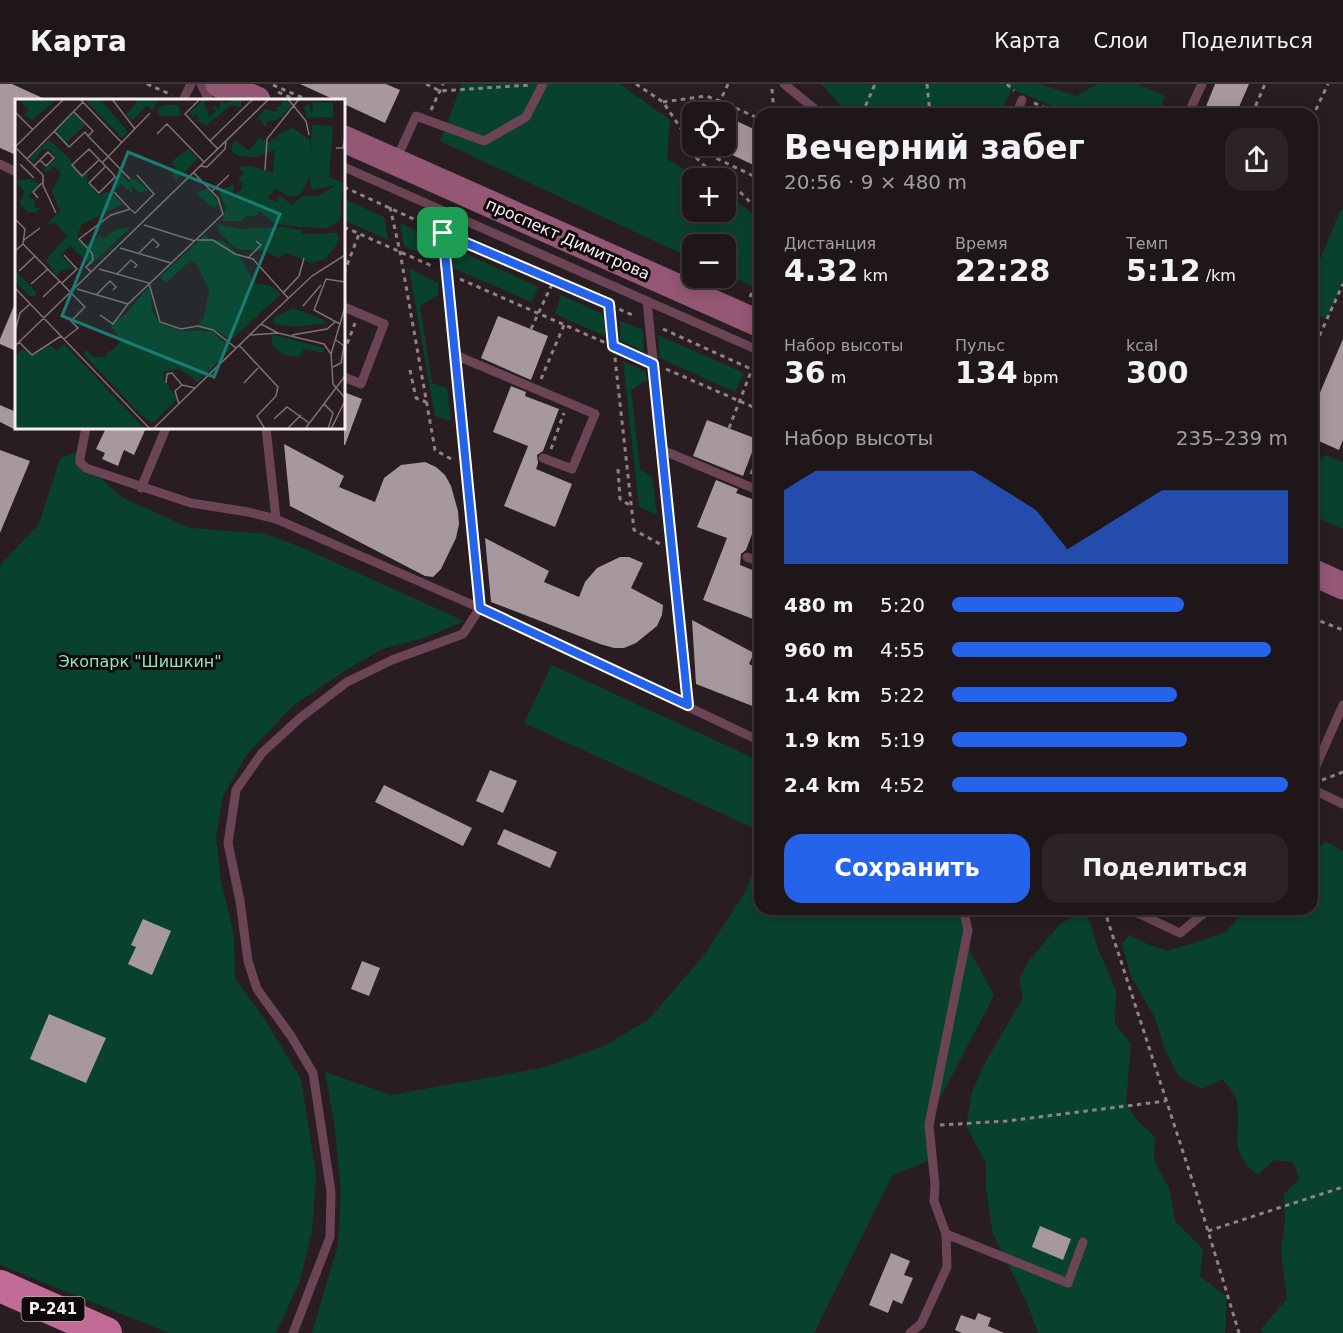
<!DOCTYPE html>
<html lang="ru">
<meta charset="utf-8">
<style>
body{margin:0;font-family:"DejaVu Sans",sans-serif;background:#2c2327;color:#f1f3f6;height:100vh;display:flex;flex-direction:column;font-size:22px;white-space:nowrap}
*{box-sizing:border-box;margin:0}
p{font-size:20px;color:#a19fa2}
.icon{flex:none;width:33px;height:33px;fill:none;stroke:currentColor;stroke-width:2;stroke-linecap:round;stroke-linejoin:round}
.map{position:relative;flex:1;overflow:hidden}
.sheet{position:absolute;left:754px;top:24px;width:564px;height:807px;display:flex;flex-direction:column;background:#1f161a;border-radius:18px;box-shadow:0 3px 15px #0003,0 0 0 2px #3c3539}
.sheet>*{flex:none}
.controls{position:absolute;left:682px;top:18px;display:grid;gap:12px}
.controls a{display:grid;place-items:center;width:54px;height:54px;border-radius:12px;background:#1f161a;box-shadow:0 3px 15px #0003,0 0 0 2px #3c3539;font-size:30px}
.pin{position:absolute;display:grid;place-items:center;width:51px;height:51px;color:#fff;margin:-26px;border-radius:12px;box-shadow:0 3px 9px #0006}
.round{display:grid;place-items:center;flex:none;width:63px;height:63px;border-radius:18px;background:#2c2327}
.head{display:flex;align-items:center;justify-content:space-between;height:102px;padding:0 30px}
h1{font-size:33px;font-weight:700;line-height:45px}
.figures{display:grid;grid-template-columns:repeat(3,1fr);gap:9px;height:102px;padding:6px 30px}
.figures div{display:grid;align-content:center}
.figures b{font-size:30px;font-weight:700}
.figures small{font-size:16px;font-weight:400}
.figures p{font-size:16px}
.chart{height:168px;padding:12px 30px}
.chart p{display:flex;justify-content:space-between}
.chart svg{width:100%;height:108px;margin-top:6px;fill:#2563eb;opacity:.7}
.action{display:flex;gap:12px;margin-top:auto;padding:12px 30px}
.action a{flex:1;height:69px;border-radius:18px;background:#2563eb;color:#fff;font-size:24px;font-weight:700;line-height:69px;text-align:center}
.action a+a{background:#2c2327;color:#f1f3f6}
ul{padding:0 30px;list-style:none;font-size:20px}
li{display:grid;grid-template-columns:96px 72px 1fr;align-items:center;height:45px}
li i{height:15px;border-radius:8px;background:#2563eb}
header{display:flex;align-items:center;gap:36px;box-sizing:border-box;height:84px;padding:0 30px;background:#1f161a;border-bottom:2px solid #3c3539}
header strong{font-size:28px}
nav{display:flex;gap:33px;margin-inline-start:auto;font-size:21px}
.map>svg:first-child{display:block}
</style>
<header>
<strong>Карта</strong>
<nav><a>Карта</a><a>Слои</a><a>Поделиться</a></nav>
</header>
<div class="map">
<svg width="1343" height="1249" viewBox="0 0 1343 1249">
<rect width="100%" height="100%" fill="#291d22"/>
<g fill="#09422c">
<path d="M462 0H620L670 36 667 75 699 94H693V128H726V111L760 134V206L726 190V160H693V175L440 57Z"/>
<path d="M821 0H1040L1076 12 1097 0H1137L1165 12 1158 30H1071L1012 5 1000 30H849Z"/>
<path d="M344 115 384 133 388 156 344 136Z"/>
<path d="M1341 125 1343 126V198L1327 235 1313 229V192Z"/>
<path d="M400 139 435 156 437 177 404 162Z"/>
<path d="M452 163 538 203 532 218 453 184Z"/>
<path d="M409 184 438 199V211L420 222 432 299 447 304 451 337 435 332Z"/>
<path d="M561 211 603 230 605 252 555 230Z"/>
<path d="M620 237 643 246 644 268 620 256Z"/>
<path d="M658 251 744 289 735 308 660 274Z"/>
<path d="M623 277 646 288 647 296 631 306 640 385 652 393 657 431 639 423Z"/>
<path d="M77 368 91 386 123 414 190 444 266 450 303 464 464 537 427 553 382 565 346 586 294 621 247 670 223 712 216 753 221 797 234 852 235 894 265 936 301 995 316 1091 312 1147 300 1197 276 1249H169L0 1181V481L39 440 60 374Z"/>
<path d="M1326 371 1343 378V445L1313 432V382Z"/>
<path d="M552 581 760 677V747L524 639Z"/>
<path d="M1325 757 1343 767V1249H1263L1261 1245 1287 1215 1281 1167 1285 1138 1284 1110 1299 1095 1293 1078 1274 1076 1258 1091C1226 1066 1242 1051 1237 1018 1236 1010 1227 1001 1223 995L1202 1005 1179 993 1164 963 1155 934 1131 892 1122 860 1129 851 1149 861 1168 867 1224 849 1247 825H1312L1313 770Z"/>
<path d="M760 768V825H968L962 853 994 911 937 1020 930 1076 892 1092 814 1249H312L338 1161 341 1107 334 1038 325 988 391 1011 542 984 604 962 648 936 704 871 746 807Z"/>
<path d="M1086 826 1098 865 1116 906 1115 940 1131 960 1126 1019 1137 1036 1155 1053 1154 1076 1169 1104 1175 1137 1203 1165 1200 1192 1227 1213 1225 1249H1038L1027 1219 993 1150 986 1104V1079L966 1042 972 1008 986 977 1023 914 1019 896 1028 878 1061 839Z"/>
</g>
<g fill="#a7979e">
<path d="M0 0H12L47 16H16V71L0 64Z"/>
<path d="M300 0H386L400 6 385 39 344 20V16H335Z"/>
<path d="M1215 0H1249L1236 30H1203Z"/>
<path d="M726 32 760 48V84L726 68Z"/>
<path d="M16 217V267L0 260V255Z"/>
<path d="M498 232 548 252 531 296 481 274Z"/>
<path d="M1343 255V356L1339 366 1312 354V327Z"/>
<path d="M511 302 526 308 525 312 559 325 543 367 537 371 538 379 536 385 572 400 555 443 504 422 528 362 493 348Z"/>
<path d="M344 308 362 315 345 361H344Z"/>
<path d="M0 321 16 328V346L0 338Z"/>
<path d="M707 336 757 355 743 392 693 372Z"/>
<path d="M106 344H146L134 371 124 366 118 382 102 375 105 369 96 365Z"/>
<path d="M284 360 344 392 339 403 375 418 384 394 401 381 425 378 436 383 445 391 451 402 458 427 459 440 456 454 441 485 433 493 425 492 290 422Z"/>
<path d="M0 366 30 377 0 449Z"/>
<path d="M716 396 738 405 736 409 760 418V429L746 466 741 470 740 481 760 489V517L753 535 703 516 727 454 697 443Z"/>
<path d="M485 454 549 487 544 498 579 513 585 498 597 484 620 473H629L643 479 631 504 663 521 662 531 657 542 636 559 624 564H614L600 560 491 518Z"/>
<path d="M692 536 754 569 749 580 760 585V625L696 600Z"/>
<path d="M490 686 517 697 503 729 476 717Z"/>
<path d="M384 701 472 744 463 762 375 718Z"/>
<path d="M504 745 557 768 550 784 497 760Z"/>
<path d="M143 835 171 847 152 891 128 880 136 863 131 861Z"/>
<path d="M362 877 380 884 369 912 351 905Z"/>
<path d="M49 930 106 954 86 999 30 975Z"/>
<path d="M1040 1142 1071 1155 1063 1176 1032 1163Z"/>
<path d="M891 1169 910 1177 904 1191 913 1194 902 1220 893 1216 888 1229 869 1221Z"/>
<path d="M978 1229 991 1234 988 1242 1004 1249H962L955 1246 961 1231 975 1236Z"/>
</g>
<g fill="none" stroke-linecap="round" stroke-linejoin="round">
<g stroke="#8d8286" stroke-width="3" stroke-dasharray="4.5 4.5" stroke-linecap="butt">
<path d="M147 0 172 11"/>
<path d="M426 0 440 7 530 1"/>
<path d="M636 0 663 18 682 46 684 62 710 87 722 94"/>
<path d="M728 0 720 17 760 35"/>
<path d="M927 0 930 30"/>
<path d="M1007 0 1014 7"/>
<path d="M273 1 308 16"/>
<path d="M772 5 774 30"/>
<path d="M278 8 296 16"/>
<path d="M663 18 706 12 720 17"/>
<path d="M1034 19 1061 30"/>
<path d="M431 26 443 0"/>
<path d="M862 30 875 0"/>
<path d="M1252 30 1265 0"/>
<path d="M1312 34 1328 0"/>
<path d="M684 59 760 95"/>
<path d="M726 97 734 102 760 128"/>
<path d="M344 103 429 142"/>
<path d="M390 123 400 168 435 366 453 376"/>
<path d="M344 143 432 182"/>
<path d="M454 154 635 232"/>
<path d="M344 189 359 150"/>
<path d="M460 195 640 274"/>
<path d="M750 213 760 190"/>
<path d="M609 220 634 446 660 460"/>
<path d="M531 245 554 196"/>
<path d="M663 245 760 289"/>
<path d="M344 268 355 239"/>
<path d="M1312 268 1343 200"/>
<path d="M666 285 760 326"/>
<path d="M410 286 416 314 426 318"/>
<path d="M541 295 564 241"/>
<path d="M729 344 752 285"/>
<path d="M551 365 564 329"/>
<path d="M618 385 620 415 631 422"/>
<path d="M751 390 760 367"/>
<path d="M754 463 760 448"/>
<path d="M1312 534 1343 546"/>
<path d="M1322 696 1343 688"/>
<path d="M1104 825 1198 1114 1239 1249"/>
<path d="M940 1041 1007 1037 1166 1017"/>
<path d="M1208 1147 1343 1103"/>
</g>
<g stroke="#6b4456" stroke-width="9">
<path d="M201 0 209 16"/>
<path d="M784 0 821 30"/>
<path d="M183 16 191 0"/>
<path d="M1016 30 1022 16"/>
<path d="M1188 30 1202 0"/>
<path d="M396 76 416 32 484 57 526 33 543 0"/>
<path d="M0 80 16 88"/>
<path d="M344 83 760 267"/>
<path d="M647 217 688 621"/>
<path d="M344 223 384 240 361 300 344 293"/>
<path d="M455 271 595 330 572 385 543 374"/>
<path d="M86 344 80 374V378L86 384 191 419 248 428 276 435 480 524 760 657"/>
<path d="M266 344 276 435"/>
<path d="M662 366 760 407"/>
<path d="M141 404 166 344"/>
<path d="M747 473 760 478"/>
<path d="M1312 691 1343 621"/>
<path d="M1312 705 1343 720"/>
<path d="M1129 825 1180 849 1209 825"/>
<path d="M946 1150 1068 1199 1083 1158"/>
<path d="M293 1249 330 1153 331 1108 313 989 291 952 257 905 248 877 240 817 228 759 236 706 262 669 300 634 347 598 392 576 463 550 480 524 439 125"/>
<path d="M910 1249 921 1240 947 1183 946 1150 934 1117 935 1101 929 1041 968 846 963 825"/>
</g>
<g stroke="#945774" stroke-width="27">
<path d="M219 0 257 16"/>
<path d="M344 55 760 240"/>
<path d="M1312 488 1343 502"/>
</g>
<path stroke="#c26b96" stroke-width="32" d="M0 1202 106 1249"/>
</g>
<g fill="none" stroke-linecap="round" stroke-linejoin="round">
<g stroke="#fff" stroke-width="12">
<path id="route" d="M443 149 609 220 613 262 653 280 688 621 480 524Z"/>
</g>
<use href="#route" stroke="#2563eb" stroke-width="8"/>
</g>
<g text-anchor="middle" dominant-baseline="central" stroke-width="6" stroke-linejoin="round" paint-order="stroke">
<rect fill="#0e090b" stroke="#b2aaad" stroke-width="1.5" x="21.5" y="1213" width="63" height="24" rx="4.5"/>
<g font-size="15" font-weight="bold" fill="#f8eff2">
<text x="53" y="1225">Р-241</text>
</g>
<g font-size="16" fill="#f8eff2" stroke="#0e090b">
<text transform="translate(568 155) rotate(24)">проспект Димитрова</text>
</g>
<g font-size="16" fill="#8fe4ba" stroke="#0e090b">
<text x="140" y="577">Экопарк "Шишкин"</text>
</g>
</g>
<g transform="translate(15 15)">
<rect width="330" height="330" fill="#291d22"/>
<path d="M3 0H42L17 21 9 16 14 11ZM69 0H85L113 33 107 39ZM124 0H144L138 11 132 6 117 22 111 16ZM188 0 194 18 201 12 197 7 204 9 206 1 210 4 226 0V8L216 6 192 26 182 22 183 15 178 18 175 14ZM269 0 277 6 262 21 252 22 251 29 246 21 240 22 250 10 263 13 260 8 266 7ZM298 3 318 4V18L292 19 289 7 294 5 297 17ZM148 6H163L166 16 145 18 142 10ZM59 14 70 26 51 44 40 32ZM297 26 318 27 314 78 328 84 325 121 313 129 285 128 261 125 244 112 240 118 232 116 226 122H207L211 109 204 93 219 85 218 96 227 90V83L223 80 229 74 223 68 236 67 258 74 259 51 241 58 224 57 217 53 216 46 221 42 234 52 244 39 256 44V38L260 41 264 34 278 29 295 41V61ZM294 79 297 91 321 86 304 97H288L277 106 264 96 262 103 252 99 260 90 275 98 286 95ZM34 41 53 58 66 78 73 74 72 84 83 96 98 91 106 75 113 83 120 80 133 91 125 94 116 86 118 95 106 85 97 94 108 105 67 125 62 137 69 147 84 137 89 139 100 131 116 128 76 166 55 147 46 156 59 170 46 171 42 177 31 161 52 137 41 124 32 125 45 112 37 92 46 75 39 67 32 74 28 71 41 60 35 50 27 51 19 63 15 59ZM173 50 183 60 161 81 157 74 162 69 156 63ZM16 80 24 85 12 99 19 100 20 109H26L20 114 13 113 4 104 10 93 0 82ZM193 90 204 104 201 108 195 107 180 93ZM201 125 227 130 267 128 286 131 288 135 322 134 324 143 310 160 296 164 272 154 263 159 250 152 222 150 205 135ZM190 136 198 142 207 141 224 157 240 185 254 186 266 195 216 241 205 233 183 226 189 219 194 191 182 166 176 161 151 184 145 178ZM0 171 22 194 20 197H14L0 182ZM135 187 137 212 145 225 167 232H196L216 249 183 283 164 270 149 272 148 279 162 300 138 324 127 317 68 255 71 251 78 258H88L103 246 106 241 95 226 110 216ZM278 209 307 220 311 224 279 228 259 225 258 219ZM256 235 309 249V254L289 250 284 258 267 255 258 247ZM49 245 130 330H0V257L8 250 17 257 35 246 42 252Z" fill="#09422c" fill-rule="evenodd"/>
<path fill="none" stroke="#7c7175" stroke-width="1.5" d="M65 0 107 44M97 0 120 30M185 0 170 15 195 42M273 0 291 22 294 36M330 0V33M0 13 18 31M39 32 54 48 70 33 73 37 78 32 59 13M142 35 152 25 189 63M73 37 115 80M0 48 28 76V86L41 114M0 48 49 0M321 49H328L330 38M203 50 195 42 238 0M12 60 68 3M84 61 67 77 57 66 74 50 99 76 100 78 84 94 74 84 90 68M87 64 135 14M5 65 19 79M19 67 33 53 39 59 31 67 25 61M185 67 192 68 210 50 211 43M250 71 252 40 284 0M197 92 214 76M99 93 115 110M23 99 18 93 27 84M0 120 10 130 8 145M129 126 180 142M9 141 25 129M182 141H198L220 155 238 160 273 199M105 149 156 164M0 152 8 145 70 208 56 222 63 229 49 240M124 154 138 140 144 146 141 149M234 158 246 146 241 142M84 170 134 184 145 223 166 230 183 227 198 231 221 249M4 172 20 157M76 173 71 168 78 161 77 154 64 140 96 116 115 110 120 114 139 95 122 76M102 175 116 161 122 166 119 169M47 184 62 170 49 156M16 185 33 170M0 189 135 330M62 190 113 205M268 194 284 177 289 159M81 196 95 182 101 188 98 191M28 198 45 182M288 207 306 186M85 216 98 225 113 205 208 115 203 99 179 74M246 225 297 177 330 156M325 225 299 211 311 180 330 183M0 232 5 214 15 205M236 236 263 234 309 245 316 255 318 285 330 299M277 236 312 230 320 223M4 243 17 256 46 237M224 246 263 288 261 297 242 317 250 330M0 247 254 0M316 255 330 208M318 268 326 264 329 247 321 241M151 284 152 275 157 274 167 286M229 284 243 269M164 305 160 292 167 286 180 289M309 305 318 314 313 330M259 320 272 308 294 324M138 330 246 225 263 234M272 330 286 316M290 330 330 277M316 330 330 302"/>
<path fill="#1b7c75" fill-opacity="0.15" stroke="#1b7c75" stroke-width="3" d="M113 53 265 115 199 278 47 217Z"/>
<rect width="330" height="330" fill="none" stroke="#f8eff2" stroke-width="3"/>
</g>
</svg>
<div class="controls">
<a><svg class="icon" aria-label="locate" viewBox="0 0 24 24"><circle cx="12" cy="12" r="6"/><path d="M12 2v4M12 18v4M2 12h4M18 12h4"/></svg></a>
<a>+</a>
<a>−</a>
</div>
<div class="pin" style="left:443px;top:149px;background:#1e9e55"><svg class="icon" aria-label="arrive" viewBox="0 0 24 24"><path d="M6 21V4h12l-3 4 3 4H6"/></svg></div>
<section class="sheet">
<div class="head"><div><h1>Вечерний забег</h1><p>20:56 · 9 × 480 m</p></div><a class="round"><svg class="icon" aria-label="share" viewBox="0 0 24 24"><path d="M12 15V3M7 8l5-5 5 5M5 13v7h14v-7"/></svg></a></div>
<div class="figures">
<div><p>Дистанция</p><b>4.32<small> km</small></b></div>
<div><p>Время</p><b>22:28</b></div>
<div><p>Темп</p><b>5:12<small> /km</small></b></div>
</div>
<div class="figures">
<div><p>Набор высоты</p><b>36<small> m</small></b></div>
<div><p>Пульс</p><b>134<small> bpm</small></b></div>
<div><p>kcal</p><b>300</b></div>
</div>
<div class="chart"><p><span>Набор высоты</span>235–239 m</p>
<svg viewBox="0 0 160 44" preserveAspectRatio="none"><path d="M0 44V14L10 6L20 6L30 6L40 6L50 6L60 6L70 14L80 22L90 38L100 30L110 22L120 14L130 14L140 14L150 14L160 14V44z"/></svg>
</div>
<ul>
<li><b>480 m</b>5:20<i style="width:69%"></i></li>
<li><b>960 m</b>4:55<i style="width:95%"></i></li>
<li><b>1.4 km</b>5:22<i style="width:67%"></i></li>
<li><b>1.9 km</b>5:19<i style="width:70%"></i></li>
<li><b>2.4 km</b>4:52<i style="width:100%"></i></li>
</ul>
<div class="action"><a>Сохранить</a><a>Поделиться</a></div>
</section>
</div>
